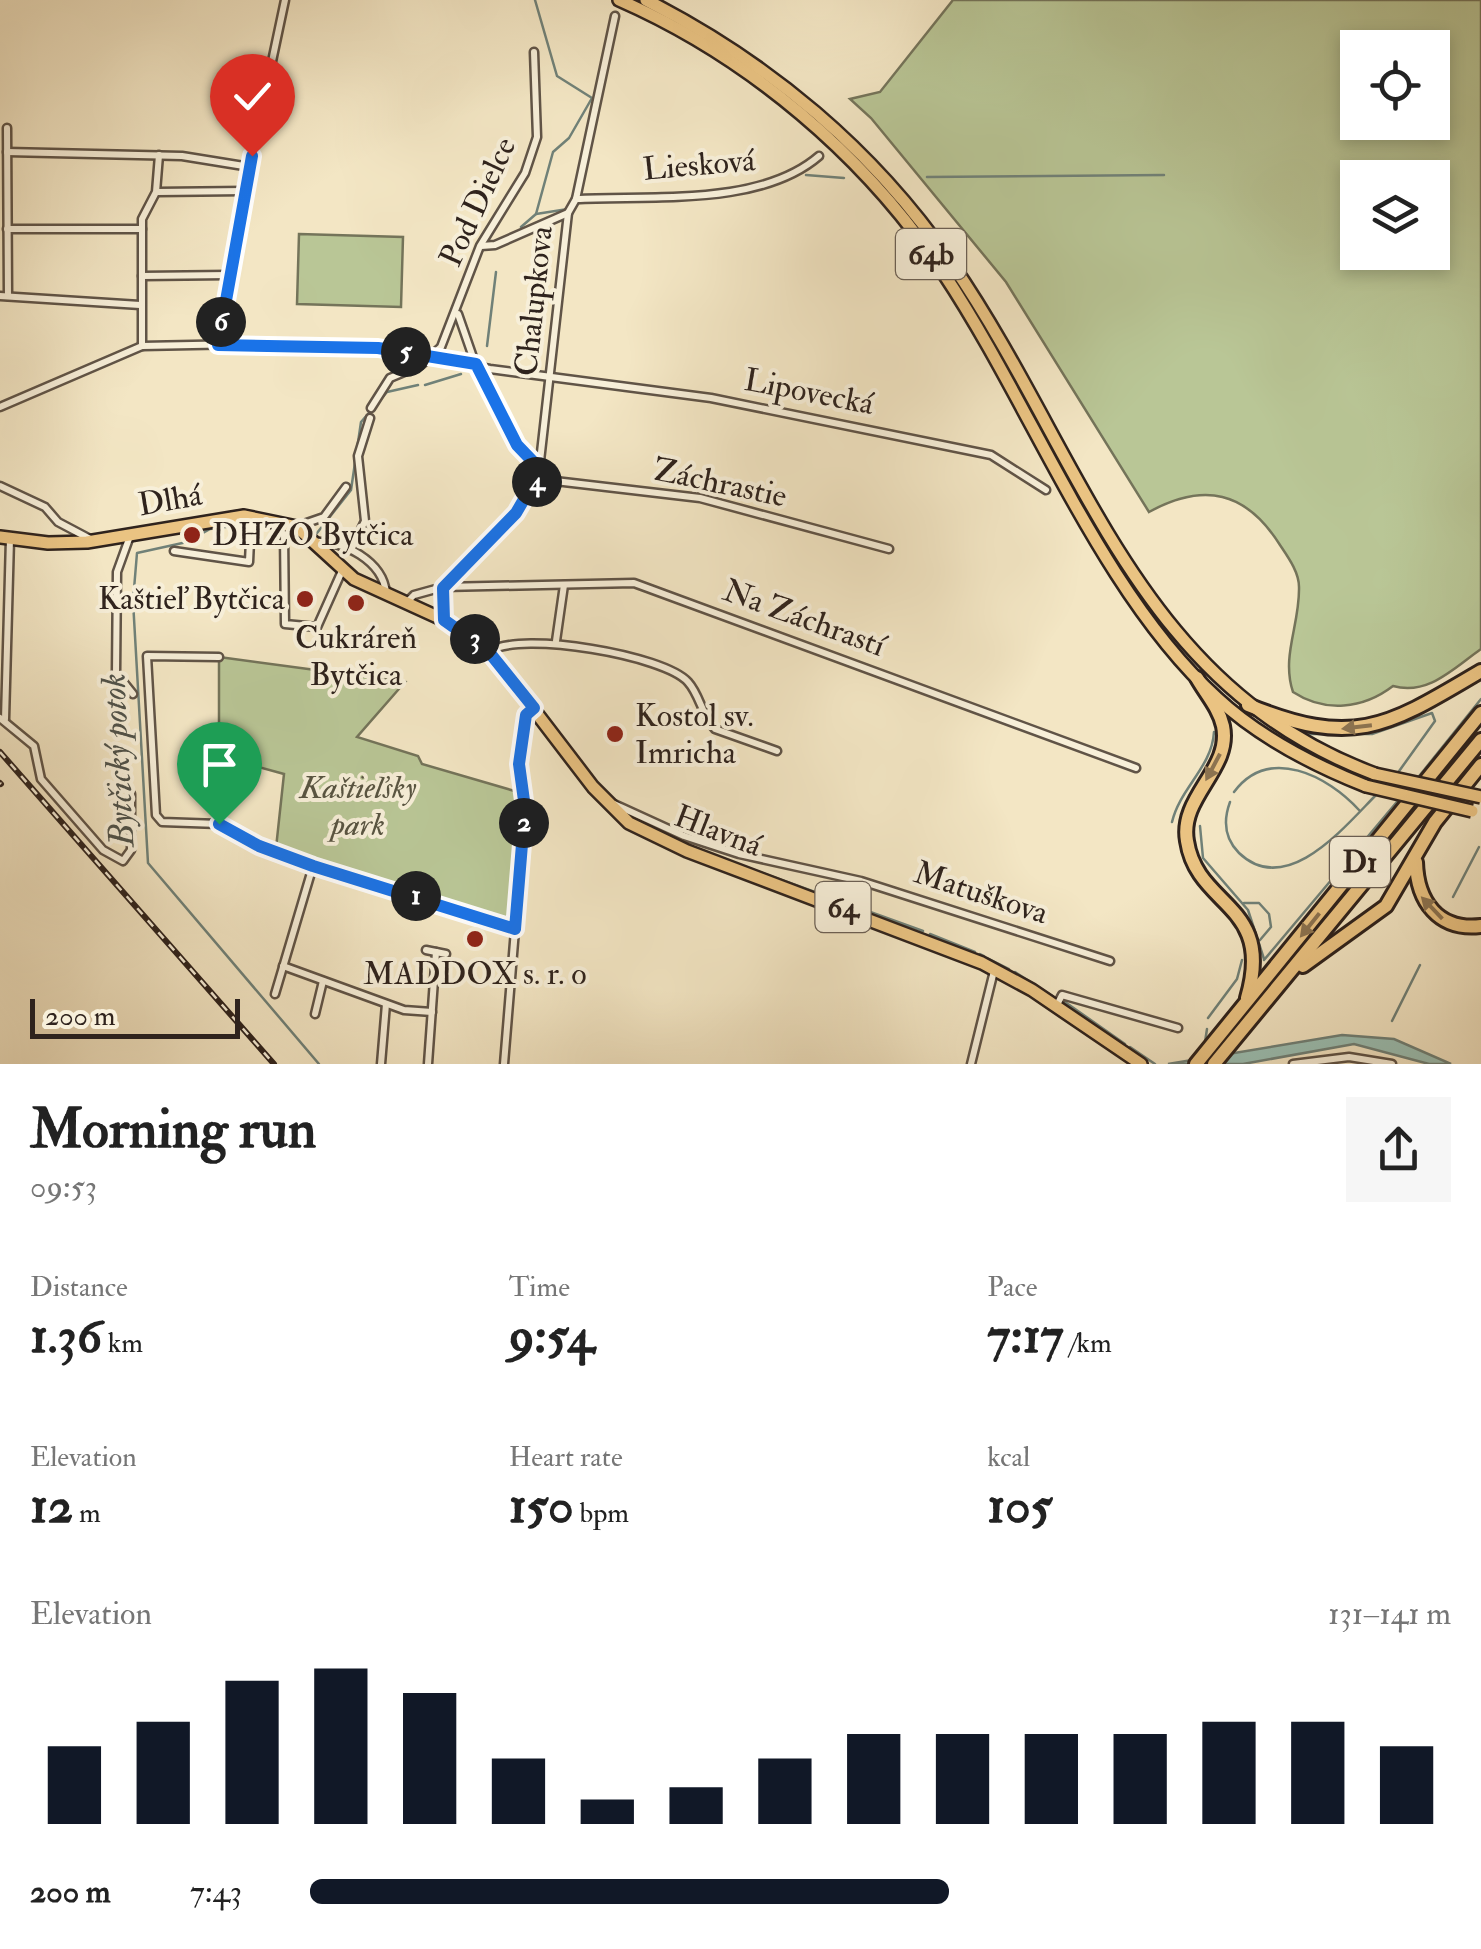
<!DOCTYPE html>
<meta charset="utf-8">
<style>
body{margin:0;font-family:"IM FELL Double Pica",serif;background:#f6f6f6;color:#222;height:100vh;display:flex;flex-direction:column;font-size:38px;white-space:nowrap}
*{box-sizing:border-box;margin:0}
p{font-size:32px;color:#767676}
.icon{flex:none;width:55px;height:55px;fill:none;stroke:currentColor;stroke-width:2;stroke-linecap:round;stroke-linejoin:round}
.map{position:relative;height:1064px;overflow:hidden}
.details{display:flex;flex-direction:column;background:#fff;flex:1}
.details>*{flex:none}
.tools{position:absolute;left:1340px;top:30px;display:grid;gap:20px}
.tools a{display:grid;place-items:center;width:110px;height:110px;border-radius:0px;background:#fff;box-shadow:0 5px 15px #0003;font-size:50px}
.scale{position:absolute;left:30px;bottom:25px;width:210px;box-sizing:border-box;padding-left:10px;border:5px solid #2f231d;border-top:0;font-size:28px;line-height:35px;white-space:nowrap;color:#2f231d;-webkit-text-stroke:8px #f7efd9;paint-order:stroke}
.pin{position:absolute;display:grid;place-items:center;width:85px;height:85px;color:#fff;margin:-102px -42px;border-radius:50% 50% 50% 0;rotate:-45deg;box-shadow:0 0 10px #0007}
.pin .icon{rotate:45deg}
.km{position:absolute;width:50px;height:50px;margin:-25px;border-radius:50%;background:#222;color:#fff;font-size:28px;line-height:50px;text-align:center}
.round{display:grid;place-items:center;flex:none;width:105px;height:105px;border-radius:0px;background:#f6f6f6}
.head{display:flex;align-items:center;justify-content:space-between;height:170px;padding:0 30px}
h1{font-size:55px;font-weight:700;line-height:75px}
.figures{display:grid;grid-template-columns:repeat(3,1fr);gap:15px;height:170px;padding:10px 30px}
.figures div{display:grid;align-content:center}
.figures b{font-size:50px;font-weight:700}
.figures small{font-size:28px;font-weight:400}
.figures p{font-size:28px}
.chart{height:280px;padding:20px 30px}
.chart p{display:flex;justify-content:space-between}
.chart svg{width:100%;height:180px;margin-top:10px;stroke:#111827;stroke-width:6}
ul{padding:0 30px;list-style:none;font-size:32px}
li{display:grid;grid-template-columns:160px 120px 1fr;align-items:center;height:75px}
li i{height:25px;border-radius:12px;background:#111827}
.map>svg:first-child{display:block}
</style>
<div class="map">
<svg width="1481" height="1064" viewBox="0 0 1481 1064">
<rect width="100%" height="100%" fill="#f3e6c4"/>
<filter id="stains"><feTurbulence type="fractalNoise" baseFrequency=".002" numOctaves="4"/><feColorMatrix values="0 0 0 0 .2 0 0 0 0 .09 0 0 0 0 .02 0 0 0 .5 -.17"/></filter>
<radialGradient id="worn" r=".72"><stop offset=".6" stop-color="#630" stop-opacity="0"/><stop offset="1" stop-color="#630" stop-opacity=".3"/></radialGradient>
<g fill="#b9c696" stroke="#74745a" stroke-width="2.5" fill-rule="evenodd">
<path d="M953 0H1481V649C1454 668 1428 696 1393 686 1363 709 1325 713 1293 692 1281 656 1300 625 1299 587 1299 572 1288 557 1280 545 1246 491 1204 482 1149 512L1006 282 871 118 850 99 880 92ZM1358 48H1432V122H1358ZM1358 178H1432V252H1358Z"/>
<path d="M299 234 403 237 401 307 297 304Z"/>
<path d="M219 657 405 682 357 737 418 756 422 764 518 792 522 804 514 920 509 923 276 848 284 774 219 756Z"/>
</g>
<path fill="#9bc0b4" stroke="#708178" stroke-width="2.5" d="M1342 1035 1394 1039 1451 1064H1429L1354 1044 1243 1064H1168Z"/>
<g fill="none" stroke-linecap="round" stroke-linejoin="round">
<g stroke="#708178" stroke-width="2.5">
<path d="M806 175 844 178"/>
<path d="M927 177 1164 175"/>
<path d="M536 214 568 209"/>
<path d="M521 227 536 214 553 152 569 138 592 98 557 76 535 0"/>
<path d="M487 346 496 272"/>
<path d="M425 385 461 374"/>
<path d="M249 524 210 529 187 542 137 553 133 601 148 863 319 1064"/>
<path d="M317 533 351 490 361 422 387 392 418 385"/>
<path d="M1305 734H1372L1432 713 1435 721 1397 774"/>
<path d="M1416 780 1481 699"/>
<path d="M1234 792C1269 745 1328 776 1359 810"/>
<path d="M1230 802C1223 821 1224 838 1239 853 1287 899 1346 825 1377 794"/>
<path d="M1172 822C1180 788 1212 767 1214 732"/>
<path d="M1200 826 1203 858 1248 910 1264 959"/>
<path d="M746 867 923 931"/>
<path d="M1453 897 1479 847"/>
<path d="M1244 903H1259L1269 914 1271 927 1260 940"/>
<path d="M930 934 975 952"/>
<path d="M980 954 984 956"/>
<path d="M987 958 1009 969"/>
<path d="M1264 960 1401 797"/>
<path d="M1015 972 1054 997"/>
<path d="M1065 1002 1125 1044"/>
<path d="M1208 1018 1237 979 1242 960"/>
<path d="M1392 1021 1420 965"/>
<path d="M1205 1042 1207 1029"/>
<path d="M1130 1047 1155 1064"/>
</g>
<g stroke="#605447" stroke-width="11">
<g id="minor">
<path d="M7 128 8 296"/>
<path d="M7 152 182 156 250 167"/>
<path d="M157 192 245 191"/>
<path d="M576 199C651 195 760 207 819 156"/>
<path d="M7 229H142"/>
<path d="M481 246 495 245 568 213"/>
<path d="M142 276 229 275"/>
<path d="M0 296 140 305"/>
<path d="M458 314 475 363"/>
<path d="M218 345 236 231 285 0"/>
<path d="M142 346V219L156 192 159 155"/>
<path d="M480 366 517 445 540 469"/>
<path d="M0 407 142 346 298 343 378 348 490 369 711 398 991 455 1046 490"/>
<path d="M371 408 390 378 421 365 441 347 480 246 525 173 537 137 534 52"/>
<path d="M538 479 700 498 889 549"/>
<path d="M0 486 45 507 58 522 92 540"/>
<path d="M298 526 324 517 346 487"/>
<path d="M284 534 285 624 317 627 342 571"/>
<path d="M130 536 117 572 116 673 133 694"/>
<path d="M315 542C343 540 383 561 386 593"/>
<path d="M352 548 365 521 358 456 370 418"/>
<path d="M174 551 249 562 251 519"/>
<path d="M443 587 444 618"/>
<path d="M444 587 516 513 538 479 568 213 576 199 615 16"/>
<path d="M407 602 414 595 443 587 634 583 1136 768"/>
<path d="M556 641 564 585"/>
<path d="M490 651C521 631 664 655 688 682 700 695 702 716 715 729L777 751"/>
<path d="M219 657 147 656 156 815 162 822 219 824 259 846 313 866 515 929"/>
<path d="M0 718 34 746 41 779 103 850 123 861 131 850V794"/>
<path d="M5 719 10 539"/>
<path d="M614 804 684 836 739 854 861 881 1110 961"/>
<path d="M426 950 446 954"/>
<path d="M283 966 404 1010 432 1012"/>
<path d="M275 994 313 866"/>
<path d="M1057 1005 1062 995 1178 1028"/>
<path d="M315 1014 323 981"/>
<path d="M381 1064 386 1004"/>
<path d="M428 1064 436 952"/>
<path d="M504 1064 525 808 519 764 525 715 533 709"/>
<path d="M971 1064 994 971"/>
<path d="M1293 1064 1349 1057 1392 1064"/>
</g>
</g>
<g stroke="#2f231d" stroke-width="16">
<path id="primary" d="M0 537 48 543 87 542 244 516 297 527 354 579 444 620 489 651 593 787 629 823 687 851 982 963 1032 990 1141 1064"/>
</g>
<g stroke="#2f231d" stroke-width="16">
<g id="trunk">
<path d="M619 0C749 57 866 156 944 274 1032 406 1101 593 1217 698 1259 737 1313 765 1366 786"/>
<path d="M646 0C768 62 874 150 952 264 1084 456 1134 684 1375 774"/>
</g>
</g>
<g stroke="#2f231d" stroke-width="18">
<g id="motorway">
<path d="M1197 678C1206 694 1219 708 1223 726 1232 769 1179 797 1187 841 1197 908 1275 903 1247 998"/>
<path d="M1248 705C1355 749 1388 726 1481 671"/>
<path d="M1416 862C1417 901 1438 931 1481 926"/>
<path d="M1303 966 1386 906 1435 822 1481 765"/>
<path d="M1196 1064 1481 713"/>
<path d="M1214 1064 1481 740"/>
</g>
</g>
<use href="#minor" stroke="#f7efd9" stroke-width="6"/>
<use href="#primary" stroke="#eac382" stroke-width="11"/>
<use href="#trunk" stroke="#eac382" stroke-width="11"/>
<use href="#motorway" stroke="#eac382" stroke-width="12"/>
<g stroke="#2f231d" stroke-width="6">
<g id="rail">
<path d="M0 752 274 1064"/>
<path d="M0 783 1 784"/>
</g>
</g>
<use href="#rail" stroke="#f7efd9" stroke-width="2.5" stroke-dasharray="8" stroke-linecap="butt"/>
<g stroke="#2f231d" stroke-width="16" stroke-linecap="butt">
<g id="trunk-bridge">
<path d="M1375 774 1481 797"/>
<path d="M1366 786 1472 811"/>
</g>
</g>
<use href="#trunk-bridge" stroke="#eac382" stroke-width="11"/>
</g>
<defs><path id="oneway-solid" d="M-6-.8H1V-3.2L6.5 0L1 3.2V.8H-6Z" transform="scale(2.5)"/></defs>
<g fill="#8c7350">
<use href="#oneway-solid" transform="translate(1357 727) rotate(173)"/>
<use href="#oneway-solid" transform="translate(1213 767) rotate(118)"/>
<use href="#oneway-solid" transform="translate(1432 908) rotate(-134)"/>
<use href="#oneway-solid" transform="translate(1310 925) rotate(129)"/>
</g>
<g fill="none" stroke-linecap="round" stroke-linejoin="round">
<g stroke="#fff" stroke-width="20">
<path id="route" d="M219 824 259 846 313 866 515 929 525 808 519 764 526 715 534 708 489 652 444 620 443 588 516 513 541 470 517 445 476 364 378 348 218 345 252 156"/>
</g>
<use href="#route" stroke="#1a73e8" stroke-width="12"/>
</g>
<g fill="#8f2418" stroke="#f7efd9" stroke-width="4">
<circle cx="192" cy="535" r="10"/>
<circle cx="305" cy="599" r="10"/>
<circle cx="356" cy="603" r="10"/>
<circle cx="615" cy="734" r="10"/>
<circle cx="475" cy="939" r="10"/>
</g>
<g text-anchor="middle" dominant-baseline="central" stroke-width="8" stroke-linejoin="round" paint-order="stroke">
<g fill="#f7efd9" stroke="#6b6055" stroke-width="2.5">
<rect x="896" y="229" width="70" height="50" rx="8"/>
<rect x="1330" y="837" width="60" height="50" rx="8"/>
<rect x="815.5" y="882" width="55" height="50" rx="8"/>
</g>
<g font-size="30" font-weight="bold" fill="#2f231d">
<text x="931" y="254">64b</text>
<text x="1360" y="862">D1</text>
<text x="843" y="907">64</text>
</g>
<g font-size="32" fill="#2f231d" stroke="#f7efd9">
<text transform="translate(699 165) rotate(-5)">Liesková</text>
<text transform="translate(478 202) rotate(-65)">Pod Dielce</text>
<text transform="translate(534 301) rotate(-84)">Chalupkova</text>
<text transform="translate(809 392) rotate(11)">Lipovecká</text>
<text transform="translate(720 483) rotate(12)">Záchrastie</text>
<text transform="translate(170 500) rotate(-10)">Dlhá</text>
<text transform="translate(804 618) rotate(20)">Na Záchrastí</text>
<text transform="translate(718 831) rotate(21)">Hlavná</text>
<text transform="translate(981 893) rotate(18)">Matuškova</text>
</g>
<g font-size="32" fill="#2f231d" stroke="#f7efd9" text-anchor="start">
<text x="212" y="535">DHZO Bytčica</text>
<text x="285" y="599" text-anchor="end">Kaštieľ Bytčica</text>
<text x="356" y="638" text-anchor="middle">Cukráreň<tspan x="356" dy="37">Bytčica</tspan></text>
<text x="635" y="716">Kostol sv.<tspan x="635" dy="37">Imricha</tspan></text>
<text x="475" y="974" text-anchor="middle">MADDOX s. r. o</text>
</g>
<g font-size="32" font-style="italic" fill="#585441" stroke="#f7efd9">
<text x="358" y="788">Kaštieľsky<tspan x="358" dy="37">park</tspan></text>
</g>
<g font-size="35" font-style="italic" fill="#4f524a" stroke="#f7efd9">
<text transform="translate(118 760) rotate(-93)">Bytčický potok</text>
</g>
</g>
<rect width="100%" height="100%" filter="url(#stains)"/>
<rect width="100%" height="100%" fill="url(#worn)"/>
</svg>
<div class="tools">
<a><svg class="icon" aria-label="locate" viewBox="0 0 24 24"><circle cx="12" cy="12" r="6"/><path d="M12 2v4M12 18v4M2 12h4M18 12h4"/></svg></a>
<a><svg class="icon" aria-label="layers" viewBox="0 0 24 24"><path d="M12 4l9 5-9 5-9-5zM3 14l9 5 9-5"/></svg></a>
</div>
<div class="scale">200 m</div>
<div class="pin" style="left:219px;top:824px;background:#1e9e55"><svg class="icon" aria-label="arrive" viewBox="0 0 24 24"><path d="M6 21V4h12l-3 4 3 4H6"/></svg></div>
<div class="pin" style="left:252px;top:156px;background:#d93025"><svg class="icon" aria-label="check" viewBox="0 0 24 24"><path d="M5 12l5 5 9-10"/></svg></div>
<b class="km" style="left:416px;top:896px">1</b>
<b class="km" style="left:524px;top:823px">2</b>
<b class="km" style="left:475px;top:639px">3</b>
<b class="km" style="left:537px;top:482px">4</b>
<b class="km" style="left:406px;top:352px">5</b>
<b class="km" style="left:221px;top:322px">6</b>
</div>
<section class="details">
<div class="head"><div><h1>Morning run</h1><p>09:53</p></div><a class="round"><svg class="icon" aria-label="share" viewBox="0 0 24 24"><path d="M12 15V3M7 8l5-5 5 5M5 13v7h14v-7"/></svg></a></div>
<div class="figures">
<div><p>Distance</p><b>1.36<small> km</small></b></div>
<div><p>Time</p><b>9:54</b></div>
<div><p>Pace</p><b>7:17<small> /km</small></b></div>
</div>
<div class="figures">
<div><p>Elevation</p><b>12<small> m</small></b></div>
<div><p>Heart rate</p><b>150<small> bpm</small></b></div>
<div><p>kcal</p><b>105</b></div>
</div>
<div class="chart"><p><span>Elevation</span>131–141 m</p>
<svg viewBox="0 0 160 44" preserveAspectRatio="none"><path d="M5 44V25M15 44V19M25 44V9M35 44V6M45 44V12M55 44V28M65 44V38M75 44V35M85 44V28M95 44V22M105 44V22M115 44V22M125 44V22M135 44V19M145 44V19M155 44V25"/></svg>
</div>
<ul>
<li><b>200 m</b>7:43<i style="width:56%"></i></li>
</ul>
</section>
